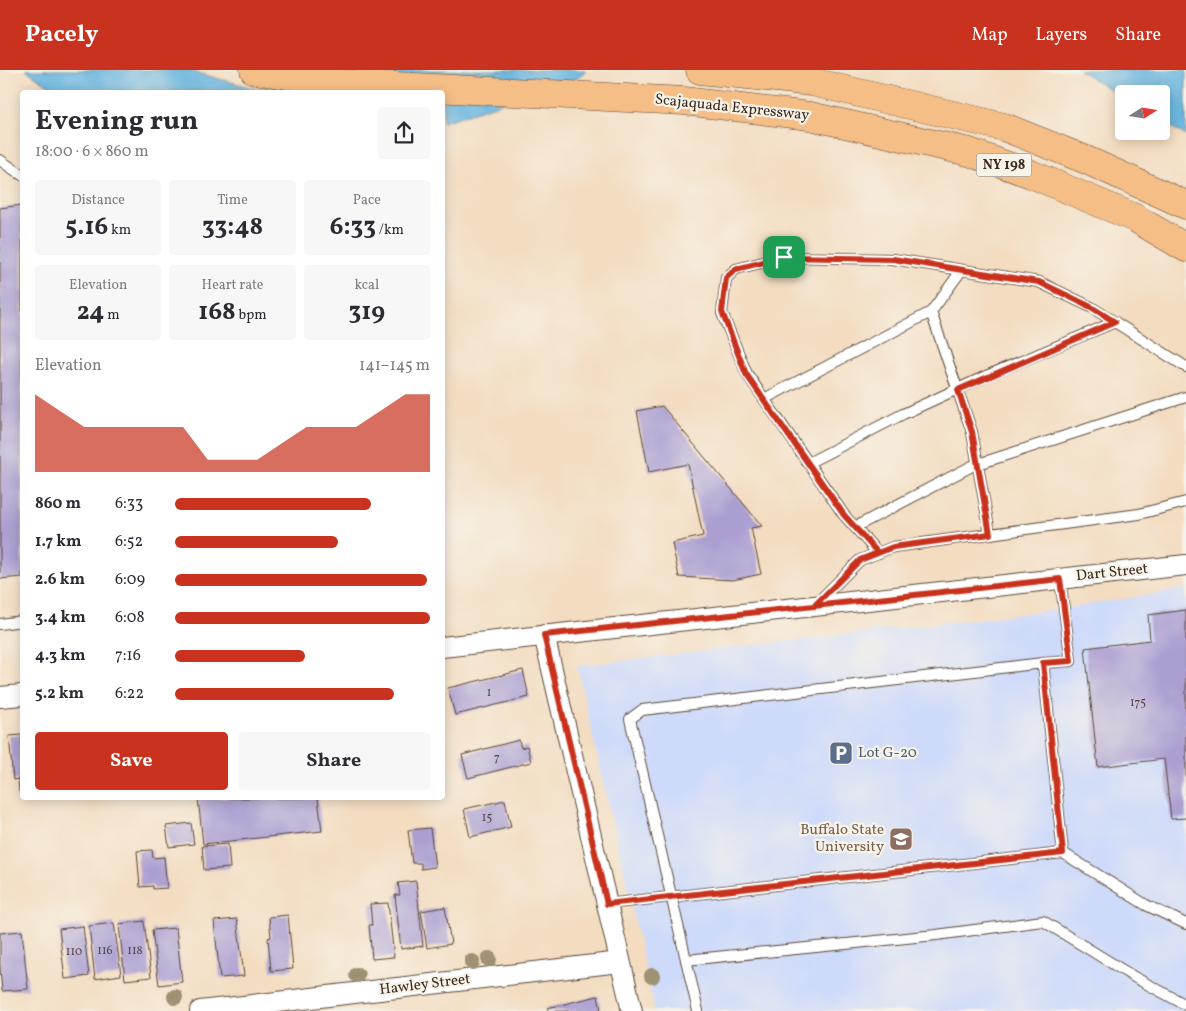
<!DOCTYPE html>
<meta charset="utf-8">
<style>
body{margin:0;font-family:Vollkorn,serif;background:#f7f7f7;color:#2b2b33;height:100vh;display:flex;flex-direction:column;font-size:19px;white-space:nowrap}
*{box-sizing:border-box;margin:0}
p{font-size:16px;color:#7c7c81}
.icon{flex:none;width:28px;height:28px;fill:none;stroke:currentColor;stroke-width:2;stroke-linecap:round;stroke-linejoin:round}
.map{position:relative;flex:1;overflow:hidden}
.drawer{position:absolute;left:20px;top:20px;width:425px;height:710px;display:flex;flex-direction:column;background:#fff;border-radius:5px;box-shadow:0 2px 12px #0003}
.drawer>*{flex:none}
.needle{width:32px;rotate:78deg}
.tools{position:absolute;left:1115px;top:15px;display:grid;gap:10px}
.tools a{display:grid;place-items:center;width:55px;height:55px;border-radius:5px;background:#fff;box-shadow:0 2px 12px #0003;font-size:25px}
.pin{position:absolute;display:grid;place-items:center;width:42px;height:42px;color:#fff;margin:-21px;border-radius:10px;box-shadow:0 2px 8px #0006}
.round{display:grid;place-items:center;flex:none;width:52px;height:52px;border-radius:5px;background:#f7f7f7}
.head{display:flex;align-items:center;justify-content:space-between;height:85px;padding:0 15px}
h1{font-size:28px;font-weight:700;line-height:38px}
.figures{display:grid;grid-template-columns:repeat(3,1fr);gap:8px;height:85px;padding:5px 15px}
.figures div{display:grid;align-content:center;border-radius:5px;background:#f7f7f7;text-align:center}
.figures b{font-size:25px;font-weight:700}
.figures small{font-size:14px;font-weight:400}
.figures p{font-size:14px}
.chart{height:140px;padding:10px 15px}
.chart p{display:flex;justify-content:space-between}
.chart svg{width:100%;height:90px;margin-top:5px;fill:#c8321e;opacity:.7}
.cta{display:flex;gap:10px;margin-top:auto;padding:10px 15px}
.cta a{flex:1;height:58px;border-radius:5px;background:#c8321e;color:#fff;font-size:20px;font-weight:700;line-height:58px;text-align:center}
.cta a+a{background:#f7f7f7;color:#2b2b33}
ul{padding:0 15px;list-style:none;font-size:16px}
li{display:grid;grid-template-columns:80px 60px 1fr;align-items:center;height:38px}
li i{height:12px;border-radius:6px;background:#c8321e}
header{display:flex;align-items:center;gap:30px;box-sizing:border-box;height:70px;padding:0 25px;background:#c8321e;color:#fff}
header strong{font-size:24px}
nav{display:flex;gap:28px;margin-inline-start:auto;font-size:18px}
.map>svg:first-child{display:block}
</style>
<header>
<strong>Pacely</strong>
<nav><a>Map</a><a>Layers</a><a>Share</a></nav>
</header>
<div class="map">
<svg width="1186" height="941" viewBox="0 0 1186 941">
<rect width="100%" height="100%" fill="#f7f3e8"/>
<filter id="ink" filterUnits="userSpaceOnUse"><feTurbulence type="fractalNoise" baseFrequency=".02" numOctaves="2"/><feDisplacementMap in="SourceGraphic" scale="10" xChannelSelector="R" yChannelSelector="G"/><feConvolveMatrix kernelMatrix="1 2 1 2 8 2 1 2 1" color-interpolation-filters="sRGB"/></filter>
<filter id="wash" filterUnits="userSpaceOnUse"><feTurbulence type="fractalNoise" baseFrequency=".0096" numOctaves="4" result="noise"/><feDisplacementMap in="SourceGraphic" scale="20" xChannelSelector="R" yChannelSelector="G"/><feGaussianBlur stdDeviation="1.12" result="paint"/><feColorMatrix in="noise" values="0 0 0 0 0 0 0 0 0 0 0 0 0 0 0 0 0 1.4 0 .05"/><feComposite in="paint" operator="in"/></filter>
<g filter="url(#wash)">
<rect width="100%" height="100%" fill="#f3dcc0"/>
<path fill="#cedafa" d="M1186 519V941H655L577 596 1061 539Z"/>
<g fill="#65b3df" stroke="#506e7e">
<path d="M26 0H186L257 19 388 0H586L578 8 443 52 442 22H59Z"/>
<path d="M1079 0H1186V66L1161 51V24H1124V28Z"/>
</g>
<g id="blocks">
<g fill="#ab9fd1">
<path d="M22 135V507L0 509V138Z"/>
<path d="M662 336 762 456 751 458 761 504 733 510 679 507 672 473 703 466 688 394 649 402 637 341Z"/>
<path d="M1186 540V748L1171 749 1164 689 1098 697 1085 578 1150 570 1148 545Z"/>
<path d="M523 600 529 627 455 645 448 618Z"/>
<path d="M22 665V721L19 722 18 709 13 710 9 666Z"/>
<path d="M519 670 521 678 527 676 531 692 468 708 462 685Z"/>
<path d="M198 728H318L322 761 203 774Z"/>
<path d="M505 730 511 757 470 767 464 739Z"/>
<path d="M191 753 194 774 169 777 166 756Z"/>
<path d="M430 758 435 797 421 799V793H412L408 760Z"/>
<path d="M228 774 230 798 204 800 202 776Z"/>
<path d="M152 780 153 788 164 787 167 818 153 819V816L140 817 137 781Z"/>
<path d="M416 811 423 876 401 879 395 825H400L398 813Z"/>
<path d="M388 833 394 887 372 889 369 855H372L370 834Z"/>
<path d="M445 837 451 874 427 878 421 841Z"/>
<path d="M288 845 293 899 271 901 268 868 271 867 269 847Z"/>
<path d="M237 849 244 906 220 908 214 851Z"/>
<path d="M144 851 151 907 125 910 119 854Z"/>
<path d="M114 853 121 905 95 909 89 856Z"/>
<path d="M83 856 89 906 65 909 59 859Z"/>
<path d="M176 858 182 912 159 915 152 860Z"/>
<path d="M22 861 28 919 2 921 0 898V863Z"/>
<path d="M598 926 601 941H548L547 938Z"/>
</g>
</g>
</g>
<g filter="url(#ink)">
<use href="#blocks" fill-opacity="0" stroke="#574536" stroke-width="1"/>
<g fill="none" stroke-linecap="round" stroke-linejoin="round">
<g stroke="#574536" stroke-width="12">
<g id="service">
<path d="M0 90 22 105"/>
<path d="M931 242 972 362 990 464"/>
<path d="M764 329 931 242 961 201"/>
<path d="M808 393 903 344 986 306 1115 252"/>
<path d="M855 457 972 396 1186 327"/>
<path d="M878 483 844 445 747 304 722 243 726 208 736 199 784 187 893 189 1039 212 1091 237 1186 297"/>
<path d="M1060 509 1071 591 1043 593 1063 783"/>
<path d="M817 533 860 490 893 477 1139 444 1186 432"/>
<path d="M0 554 22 551"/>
<path d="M607 834 1063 783 1146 835 1186 854"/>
<path d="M686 890 936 865 1043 851 1134 907 1186 935"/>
<path d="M698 941 630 649 642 640 1043 593"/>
</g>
</g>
<g stroke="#574536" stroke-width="22">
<g id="minor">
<path d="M544 565 632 941"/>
<path d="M442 577 1186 495"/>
<path d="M0 627 22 625"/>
<path d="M200 941 620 892"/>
</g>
</g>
<g stroke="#574536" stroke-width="29">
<g id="trunk">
<path d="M254 0 338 13 684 31 810 46 969 82 1031 104 1135 148 1186 178"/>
<path d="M700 0 812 12 1004 57 1084 89 1186 135"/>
</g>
</g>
<use href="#service" stroke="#fff" stroke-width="10"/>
<use href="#minor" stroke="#fff" stroke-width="20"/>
<use href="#trunk" stroke="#f6be87" stroke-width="28"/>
</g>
<g fill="#9f9173">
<circle cx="489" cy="889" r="8"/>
<circle cx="472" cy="892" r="8"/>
<circle cx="357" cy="905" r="8"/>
<circle cx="652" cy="906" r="8"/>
<circle cx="175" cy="927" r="8"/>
</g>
</g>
<g fill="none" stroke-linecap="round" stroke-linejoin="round" filter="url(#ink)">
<g stroke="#fff" stroke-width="10">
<path id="route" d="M784 187 736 199 726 208 722 242 746 304 844 445 878 483 860 490 814 536 544 565 607 834 1063 783 1043 593 1071 591 1060 509 814 536 860 490 893 477 990 464 972 362 958 320 1115 252 1091 237 1039 212 893 189 784 187"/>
</g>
<use href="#route" stroke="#c8321e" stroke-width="6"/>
</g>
<defs>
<g id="parking-square" transform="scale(1.25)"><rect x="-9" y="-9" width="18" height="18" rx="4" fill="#5c6f8a" stroke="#f7f3e8"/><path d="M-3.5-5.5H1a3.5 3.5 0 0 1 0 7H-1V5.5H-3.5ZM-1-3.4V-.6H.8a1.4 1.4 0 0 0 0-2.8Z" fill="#fff"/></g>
<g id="university-square" transform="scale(1.25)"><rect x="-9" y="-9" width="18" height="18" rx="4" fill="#8d6e63" stroke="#f7f3e8"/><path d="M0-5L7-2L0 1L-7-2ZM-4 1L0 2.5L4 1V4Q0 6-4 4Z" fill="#fff"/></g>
</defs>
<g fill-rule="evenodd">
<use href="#parking-square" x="841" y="683"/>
<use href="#university-square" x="901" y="769"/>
</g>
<g text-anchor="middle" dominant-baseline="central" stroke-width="4.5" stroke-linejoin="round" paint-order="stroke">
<g font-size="12" fill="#57474b">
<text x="489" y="623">1</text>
<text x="1138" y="633">175</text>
<text x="497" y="688">7</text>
<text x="487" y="748">15</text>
<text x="105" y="881">116</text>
<text x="135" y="881">118</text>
<text x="74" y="882">110</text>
</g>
<rect fill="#f7f3e8" stroke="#73665b" stroke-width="1" x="976.5" y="83.5" width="55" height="23" rx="4"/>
<g font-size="14" font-weight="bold" fill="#3b2a1e">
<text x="1004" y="95">NY 198</text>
</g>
<g font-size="15" fill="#3b2a1e" stroke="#f7f3e8">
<text transform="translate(732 38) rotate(6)">Scajaquada Expressway</text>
<text transform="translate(1112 503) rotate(-6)">Dart Street</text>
<text transform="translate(425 915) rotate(-7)">Hawley Street</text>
</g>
<g font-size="15" fill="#4e5e75" stroke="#f7f3e8" text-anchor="start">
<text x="858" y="683">Lot G-20</text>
</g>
<g font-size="15" fill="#785e54" stroke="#f7f3e8" text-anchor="end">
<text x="884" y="760">Buffalo State<tspan x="884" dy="17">University</tspan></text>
</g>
</g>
</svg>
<div class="tools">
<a><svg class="needle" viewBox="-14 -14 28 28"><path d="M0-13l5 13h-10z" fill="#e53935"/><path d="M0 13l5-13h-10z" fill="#7c7c81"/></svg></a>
</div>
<div class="pin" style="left:784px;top:187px;background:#1e9e55"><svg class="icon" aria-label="arrive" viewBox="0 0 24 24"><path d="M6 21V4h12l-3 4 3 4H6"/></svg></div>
<section class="drawer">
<div class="head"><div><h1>Evening run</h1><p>18:00 · 6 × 860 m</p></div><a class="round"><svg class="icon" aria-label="share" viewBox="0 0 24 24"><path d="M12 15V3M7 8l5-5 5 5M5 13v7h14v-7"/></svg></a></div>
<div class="figures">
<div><p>Distance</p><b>5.16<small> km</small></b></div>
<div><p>Time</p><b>33:48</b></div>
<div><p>Pace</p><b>6:33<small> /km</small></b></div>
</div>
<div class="figures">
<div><p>Elevation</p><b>24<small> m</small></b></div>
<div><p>Heart rate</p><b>168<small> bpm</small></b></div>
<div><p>kcal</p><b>319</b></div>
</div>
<div class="chart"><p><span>Elevation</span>141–145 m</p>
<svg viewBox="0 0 160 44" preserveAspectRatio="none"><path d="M0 44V6L10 14L20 22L30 22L40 22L50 22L60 22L70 38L80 38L90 38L100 30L110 22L120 22L130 22L140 14L150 6L160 6V44z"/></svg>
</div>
<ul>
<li><b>860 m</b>6:33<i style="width:77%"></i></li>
<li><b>1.7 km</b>6:52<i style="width:64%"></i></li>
<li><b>2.6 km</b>6:09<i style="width:99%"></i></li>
<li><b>3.4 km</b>6:08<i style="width:100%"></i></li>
<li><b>4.3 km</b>7:16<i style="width:51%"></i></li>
<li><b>5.2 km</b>6:22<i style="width:86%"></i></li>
</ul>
<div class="cta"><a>Save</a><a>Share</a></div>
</section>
</div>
